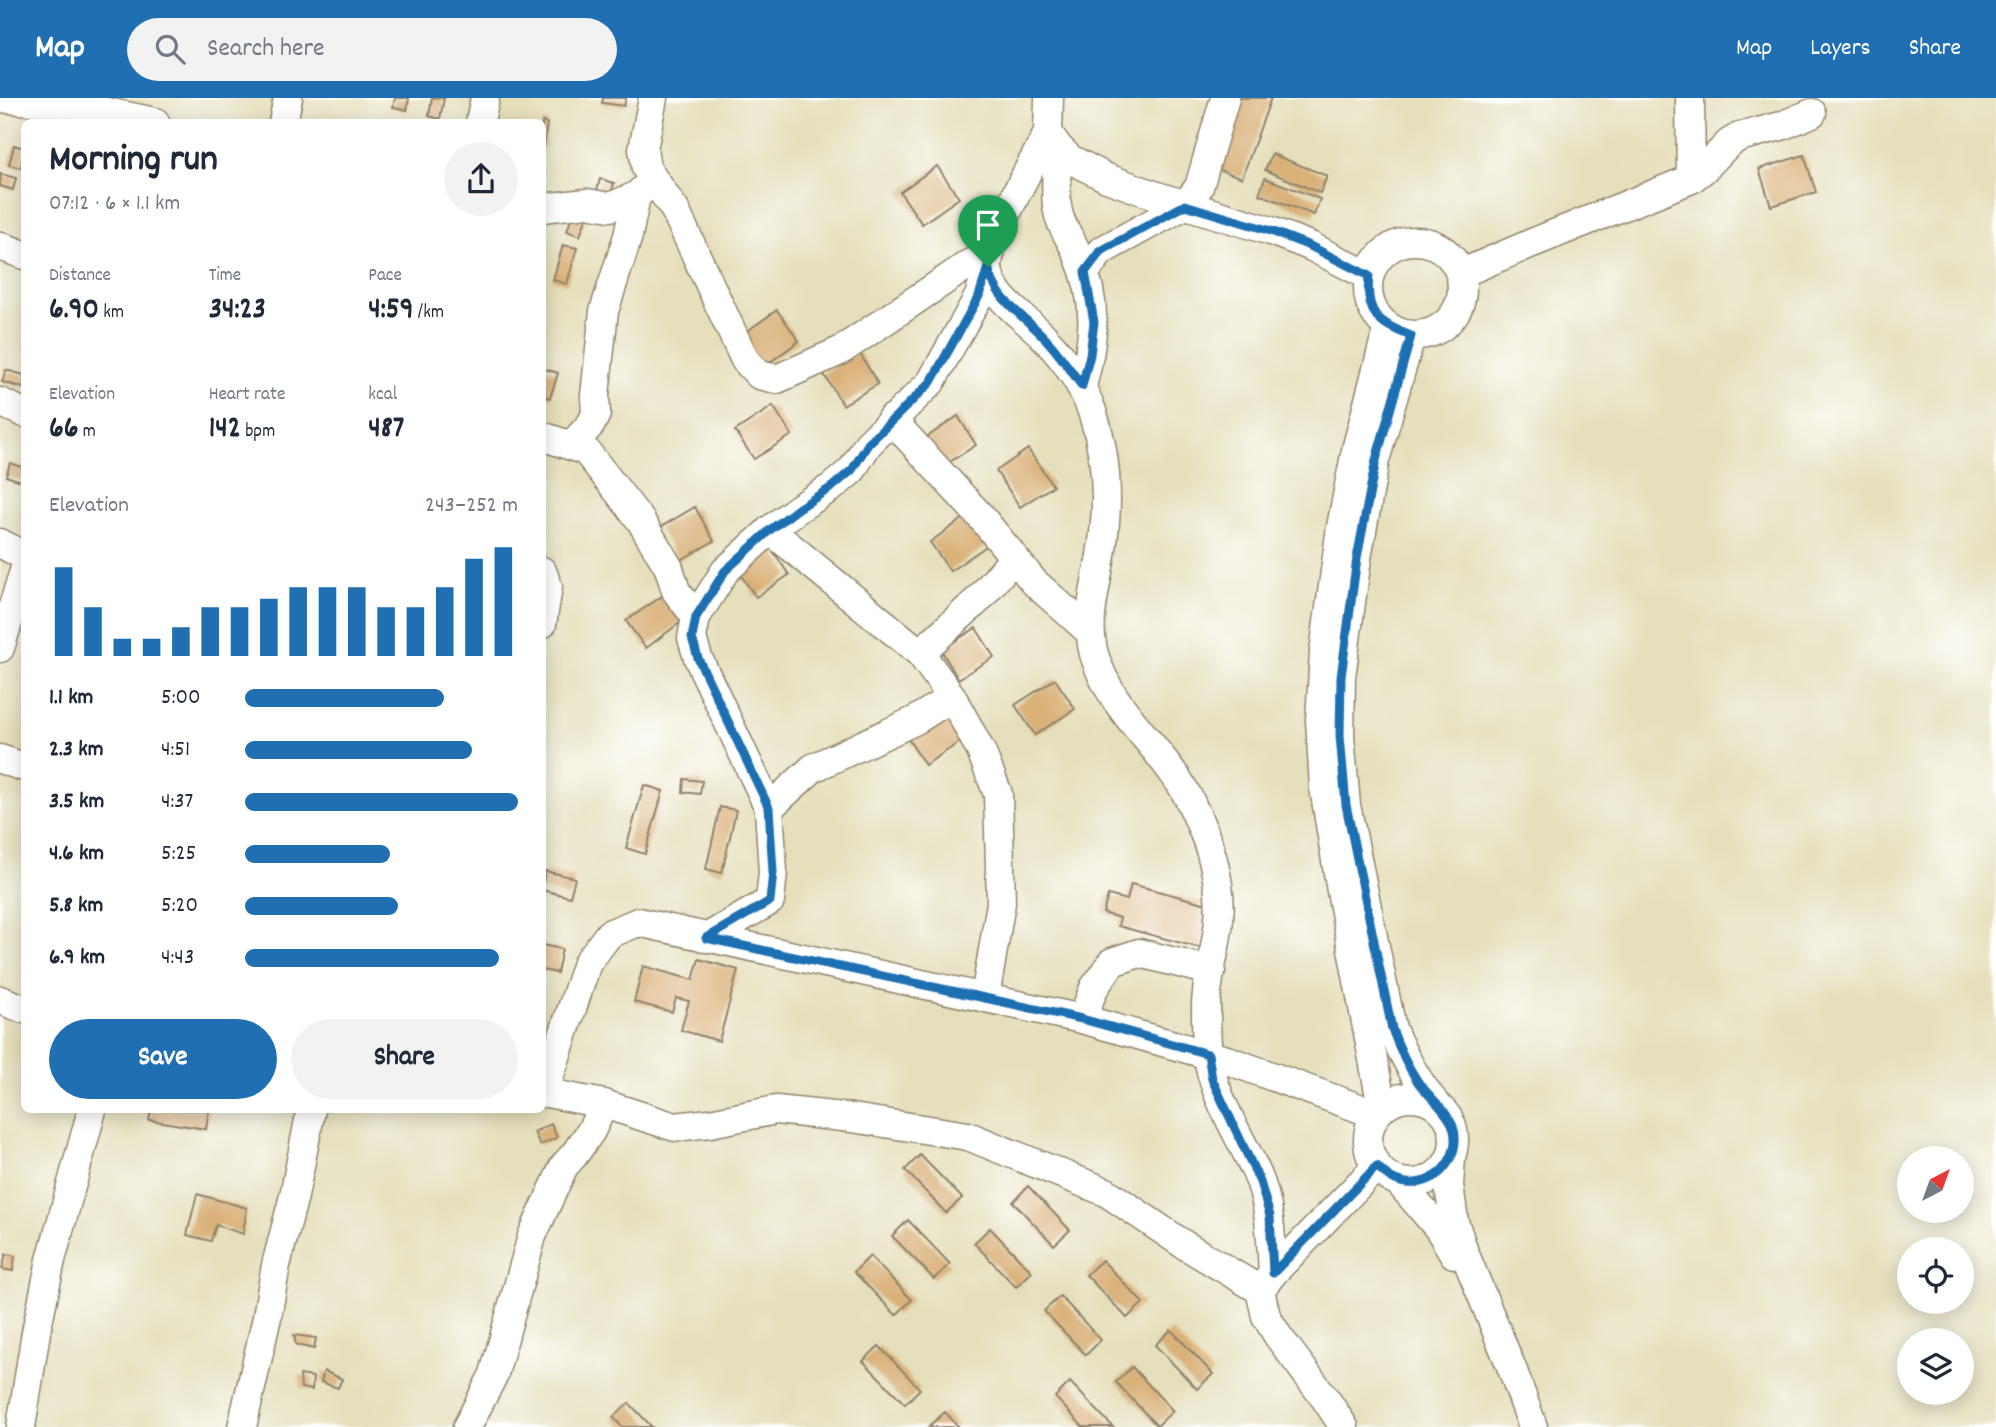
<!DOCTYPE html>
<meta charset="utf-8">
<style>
body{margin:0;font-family:Dekko,sans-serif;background:#f2f2f3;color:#1f2937;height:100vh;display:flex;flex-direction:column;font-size:26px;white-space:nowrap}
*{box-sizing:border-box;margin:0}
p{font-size:23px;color:#747a83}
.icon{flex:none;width:38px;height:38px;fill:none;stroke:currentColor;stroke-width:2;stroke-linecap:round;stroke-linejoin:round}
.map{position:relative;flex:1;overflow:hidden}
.details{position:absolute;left:21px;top:21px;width:525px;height:994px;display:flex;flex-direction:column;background:#fff;border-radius:10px;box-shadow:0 4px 18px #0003}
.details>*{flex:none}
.needle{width:46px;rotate:41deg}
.tools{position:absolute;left:1897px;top:1048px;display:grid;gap:14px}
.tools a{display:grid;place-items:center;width:77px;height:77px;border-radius:50%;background:#fff;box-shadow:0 4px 18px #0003;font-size:35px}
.pin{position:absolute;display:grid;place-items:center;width:60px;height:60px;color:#fff;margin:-72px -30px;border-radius:50% 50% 50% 0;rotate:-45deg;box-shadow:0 0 7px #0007}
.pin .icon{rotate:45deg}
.round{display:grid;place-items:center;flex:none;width:74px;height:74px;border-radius:37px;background:#f2f2f3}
.summary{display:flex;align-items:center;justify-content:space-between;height:119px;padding:0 28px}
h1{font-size:38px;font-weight:700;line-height:52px}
.metrics{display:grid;grid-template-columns:repeat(3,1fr);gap:10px;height:119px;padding:7px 28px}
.metrics div{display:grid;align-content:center}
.metrics b{font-size:30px;font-weight:700}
.metrics small{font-size:19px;font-weight:400}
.metrics p{font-size:19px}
.chart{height:196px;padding:14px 28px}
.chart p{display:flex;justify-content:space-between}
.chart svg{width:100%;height:126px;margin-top:7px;stroke:#1f6fb2;stroke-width:6}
.button{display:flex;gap:14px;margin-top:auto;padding:14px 28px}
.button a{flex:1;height:80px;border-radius:42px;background:#1f6fb2;color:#fff;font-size:28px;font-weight:700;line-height:80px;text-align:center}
.button a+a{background:#f2f2f3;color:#1f2937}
ul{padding:0 28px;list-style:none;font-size:23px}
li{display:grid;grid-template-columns:112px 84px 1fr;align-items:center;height:52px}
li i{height:18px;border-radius:9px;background:#1f6fb2}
header{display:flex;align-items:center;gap:42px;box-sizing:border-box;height:98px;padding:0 35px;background:#1f6fb2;color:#fff}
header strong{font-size:33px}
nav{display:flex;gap:38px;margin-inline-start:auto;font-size:24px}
.search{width:490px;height:63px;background:#f2f2f3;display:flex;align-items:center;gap:18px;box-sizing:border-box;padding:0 24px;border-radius:38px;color:#747a83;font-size:26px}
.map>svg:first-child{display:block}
</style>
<header>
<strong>Map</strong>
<div class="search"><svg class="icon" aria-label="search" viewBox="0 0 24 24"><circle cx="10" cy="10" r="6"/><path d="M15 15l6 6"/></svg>Search here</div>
<nav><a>Map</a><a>Layers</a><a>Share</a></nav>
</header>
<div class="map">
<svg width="1996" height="1329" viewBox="0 0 1996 1329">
<rect width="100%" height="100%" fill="#fff"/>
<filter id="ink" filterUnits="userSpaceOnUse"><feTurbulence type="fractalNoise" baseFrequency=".0143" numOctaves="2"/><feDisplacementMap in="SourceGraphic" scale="14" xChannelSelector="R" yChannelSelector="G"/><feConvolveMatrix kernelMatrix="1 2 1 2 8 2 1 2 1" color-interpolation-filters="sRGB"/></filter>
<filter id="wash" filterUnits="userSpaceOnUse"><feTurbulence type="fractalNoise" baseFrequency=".00686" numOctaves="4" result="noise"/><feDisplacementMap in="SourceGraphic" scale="28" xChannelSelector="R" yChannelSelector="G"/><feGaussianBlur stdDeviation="1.57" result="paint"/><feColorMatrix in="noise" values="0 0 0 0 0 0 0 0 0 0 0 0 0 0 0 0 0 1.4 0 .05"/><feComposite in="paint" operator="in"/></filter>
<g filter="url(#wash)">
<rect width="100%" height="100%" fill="#e5dfbb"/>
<g id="blocks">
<g fill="#dab179">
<path d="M395 0H409L407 12 393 9Z"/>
<path d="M432 0H444L440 21 429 18Z"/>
<path d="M603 0H626L624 8 602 5Z"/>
<path d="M1234 0H1271L1242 80 1209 68Z"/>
<path d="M344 19 373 23V24H343Z"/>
<path d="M542 24 547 25 544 49H542Z"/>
<path d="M14 47 24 50 21 70 9 67Z"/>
<path d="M1272 56 1327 78 1320 95 1265 72Z"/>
<path d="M1804 57 1816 94 1771 108 1759 71Z"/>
<path d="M937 68 959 100 922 126 900 94Z"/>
<path d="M1 76 16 80 13 92 0 88Z"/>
<path d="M1265 80 1320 101 1314 117 1259 96Z"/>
<path d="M600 81 614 85 608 107 594 103Z"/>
<path d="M576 108 589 112 580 138 567 133Z"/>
<path d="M563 147 577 150 567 186 553 182Z"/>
<path d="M777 212 799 243 762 270 740 238Z"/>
<path d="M859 254 878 286 843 307 823 275Z"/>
<path d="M542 270 558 275 550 300 542 298Z"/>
<path d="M6 272 24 277V290L2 284Z"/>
<path d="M773 308 792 337 754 361 735 333Z"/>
<path d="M958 318 976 347 939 371 921 343Z"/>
<path d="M1028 351 1053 388 1020 409 996 373Z"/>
<path d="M10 365 24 370V384L6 378Z"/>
<path d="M695 409 714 443 679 463 659 430Z"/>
<path d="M967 418 988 447 950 473 930 444Z"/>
<path d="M769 447 789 477 756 499 735 469Z"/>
<path d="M662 498 681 524 646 550 626 523Z"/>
<path d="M976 530 994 559 958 581 941 552Z"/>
<path d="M1055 581 1075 611 1035 637 1015 607Z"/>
<path d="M944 615 963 642 925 667 907 639Z"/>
<path d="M684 681 702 683 700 696 683 694Z"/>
<path d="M644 687 663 693 645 756 626 750Z"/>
<path d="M720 709 736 712 722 775 706 771Z"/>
<path d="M545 773 575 780 570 799 542 792Z"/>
<path d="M1131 786 1211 807 1200 850 1118 828 1120 820 1103 815 1108 797 1127 802Z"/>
<path d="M542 847 562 851 557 875 542 872Z"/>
<path d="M699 861 738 872 719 943 681 932 689 903 676 900 672 914 634 904 643 868 693 882Z"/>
<path d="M151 1012H209L206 1031 149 1022Z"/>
<path d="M551 1026 557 1040 540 1047 534 1034Z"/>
<path d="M920 1057 962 1100 946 1115 905 1072Z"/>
<path d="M1028 1088 1070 1132 1054 1147 1013 1104Z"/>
<path d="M197 1096 247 1110 243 1136 216 1127 211 1143 187 1137Z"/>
<path d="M908 1122 950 1166 934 1181 892 1138Z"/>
<path d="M990 1130 1032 1174 1016 1189 974 1145Z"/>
<path d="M6 1156 15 1158 13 1173 2 1171Z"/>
<path d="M870 1158 912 1202 896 1217 854 1174Z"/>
<path d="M1102 1162 1143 1205 1127 1220 1086 1177Z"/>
<path d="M1060 1198 1101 1242 1086 1257 1044 1213Z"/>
<path d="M1171 1232 1213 1276 1197 1291 1155 1247Z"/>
<path d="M294 1237 316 1240 314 1251 296 1247Z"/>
<path d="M879 1248 920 1291 905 1306 863 1263Z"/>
<path d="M1132 1269 1173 1313 1157 1328 1116 1284Z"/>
<path d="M324 1273 342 1281 338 1290 321 1284Z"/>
<path d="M300 1277 313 1279 312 1292 301 1290Z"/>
<path d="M1070 1284 1113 1329H1083L1055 1299Z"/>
<path d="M629 1305 652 1329H622L613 1319Z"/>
<path d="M945 1314 959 1329H928Z"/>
</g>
</g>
</g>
<g filter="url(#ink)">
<use href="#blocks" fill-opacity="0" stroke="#90846c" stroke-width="2"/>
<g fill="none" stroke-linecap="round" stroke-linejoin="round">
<g stroke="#90846c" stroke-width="31">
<g id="minor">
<path d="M0 0 73 7 155 24"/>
<path d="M653 0 643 51 646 70 675 112 745 262 759 277 777 281 840 253 969 166 990 156"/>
<path d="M1049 0 1048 35 1058 49 1070 61 1107 80 1157 98 1271 133 1310 148 1369 178"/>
<path d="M1690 0 1691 81"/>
<path d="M283 24 288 0"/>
<path d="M480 24 485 0"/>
<path d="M1048 35C1035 61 985 147 988 171 992 201 1024 218 1043 238 1064 260 1083 286 1093 316 1108 362 1109 410 1101 457 1096 490 1085 523 1094 556 1109 608 1152 641 1180 685 1190 700 1197 718 1204 735 1214 759 1222 795 1219 821 1217 849 1207 878 1206 907 1206 923 1206 941 1208 957 1213 1001 1244 1043 1260 1083 1271 1113 1271 1144 1273 1175"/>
<path d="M1058 49C1057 68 1055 89 1057 108 1059 127 1071 140 1078 157 1098 204 1095 240 1082 288"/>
<path d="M542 110 587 105 610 109 636 98 646 89"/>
<circle cx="1415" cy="190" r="47"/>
<path d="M0 148 24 157"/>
<path d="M1085 174 1101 153 1185 107 1199 89 1225 0"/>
<path d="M1460 176 1532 145 1691 81 1703 72 1729 45 1739 39 1781 28 1812 15"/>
<path d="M1411 238 1375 362 1357 460 1341 579 1340 638 1346 707 1392 931C1403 958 1416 981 1434 1004"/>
<path d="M0 304 24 315"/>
<path d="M891 321 982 420 1034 484 1089 533"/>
<path d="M542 338 586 353 641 423 669 470 676 493 696 519"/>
<path d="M572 347 591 326 596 316 595 297 604 213 628 138 636 98"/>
<path d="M770 432 920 555 952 599 981 653 998 696 1001 805 985 899"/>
<path d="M0 445 24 458"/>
<path d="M542 473 548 489 542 526"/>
<path d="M0 550 24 473"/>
<path d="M920 555 979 501 1014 460"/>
<path d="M0 661 24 669"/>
<path d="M769 710 813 670 916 622 952 599"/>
<path d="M706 840 770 803 773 774 769 710 698 560 692 540 696 519 725 473 770 432 799 410 832 389 852 372 868 346 931 284 979 198 988 169"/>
<path d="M0 902 24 911"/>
<path d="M1082 921 1094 890 1112 864 1139 855 1211 873"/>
<path d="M542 994 604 1006 675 1029 710 1025 776 1012 852 1020 968 1038 1106 1094 1183 1146 1260 1192"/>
<path d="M544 995 587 865 609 836 638 824 1082 921 1230 963 1375 1016"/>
<circle cx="1411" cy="1042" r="43"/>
<path d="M1382 1009 1341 793 1324 690 1320 622 1324 554 1341 429 1356 352 1388 229"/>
<path d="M1451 1060 1449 1087 1454 1123 1464 1154 1513 1273 1533 1329"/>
<path d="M1398 1083 1439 1131 1454 1156"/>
<path d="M21 1329 36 1234 51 1162 92 1012"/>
<path d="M242 1329 267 1219 276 1167 294 1098 311 1012"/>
<path d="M467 1329 494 1276 532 1138 564 1068 574 1057 591 1033 604 1006"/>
<path d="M1344 1329 1327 1303 1278 1238 1266 1218 1260 1192 1273 1175 1377 1068"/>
</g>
</g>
<use href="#minor" stroke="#fff" stroke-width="28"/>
</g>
</g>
<g fill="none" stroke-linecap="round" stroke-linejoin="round" filter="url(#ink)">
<g stroke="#fff" stroke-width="14">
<path id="route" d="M1185 107 1271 133 1310 148 1369 178C1365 216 1378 225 1411 238L1376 362 1357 460 1341 579 1340 638 1346 707 1392 931C1399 950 1407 967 1418 984 1429 999 1445 1010 1452 1026 1463 1052 1443 1083 1415 1085 1400 1087 1387 1079 1377 1068L1273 1175 1270 1118 1260 1084 1212 981 1208 956 1082 921 706 840 770 803 773 774 769 710 698 560 692 540 696 519 725 473 770 432 799 410 832 389 852 372 868 346 931 284 979 198 988 169C996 202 1019 214 1041 236 1057 252 1069 270 1082 288L1090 257 1094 224 1085 174 1101 153Z"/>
</g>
<use href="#route" stroke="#1f6fb2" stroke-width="9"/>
</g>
</svg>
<div class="tools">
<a><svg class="needle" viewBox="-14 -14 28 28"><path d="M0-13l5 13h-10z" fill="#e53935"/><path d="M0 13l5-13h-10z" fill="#747a83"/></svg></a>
<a><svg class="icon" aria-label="locate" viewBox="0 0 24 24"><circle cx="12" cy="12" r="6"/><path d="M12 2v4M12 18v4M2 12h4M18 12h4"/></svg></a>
<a><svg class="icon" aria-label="layers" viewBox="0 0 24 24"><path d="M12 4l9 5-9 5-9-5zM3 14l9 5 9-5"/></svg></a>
</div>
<div class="pin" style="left:988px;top:169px;background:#1e9e55"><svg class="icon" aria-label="arrive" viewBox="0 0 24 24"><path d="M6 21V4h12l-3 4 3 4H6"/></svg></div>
<section class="details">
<div class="summary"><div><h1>Morning run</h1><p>07:12 · 6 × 1.1 km</p></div><a class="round"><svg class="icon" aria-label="share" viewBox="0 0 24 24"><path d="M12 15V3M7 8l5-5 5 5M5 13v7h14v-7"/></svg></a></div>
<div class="metrics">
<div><p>Distance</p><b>6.90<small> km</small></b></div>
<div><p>Time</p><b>34:23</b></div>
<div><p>Pace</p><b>4:59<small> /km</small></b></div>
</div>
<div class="metrics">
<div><p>Elevation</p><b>66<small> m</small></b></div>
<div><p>Heart rate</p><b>142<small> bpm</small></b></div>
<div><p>kcal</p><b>487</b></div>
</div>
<div class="chart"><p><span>Elevation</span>243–252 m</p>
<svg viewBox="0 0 160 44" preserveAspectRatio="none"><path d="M5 44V13M15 44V27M25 44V38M35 44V38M45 44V34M55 44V27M65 44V27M75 44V24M85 44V20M95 44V20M105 44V20M115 44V27M125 44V27M135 44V20M145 44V10M155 44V6"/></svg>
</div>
<ul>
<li><b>1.1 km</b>5:00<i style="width:73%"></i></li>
<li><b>2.3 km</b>4:51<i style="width:83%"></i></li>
<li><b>3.5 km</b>4:37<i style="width:100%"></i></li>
<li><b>4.6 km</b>5:25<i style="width:53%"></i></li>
<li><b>5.8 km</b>5:20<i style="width:56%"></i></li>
<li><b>6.9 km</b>4:43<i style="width:93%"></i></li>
</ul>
<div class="button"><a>Save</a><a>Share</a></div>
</section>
</div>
